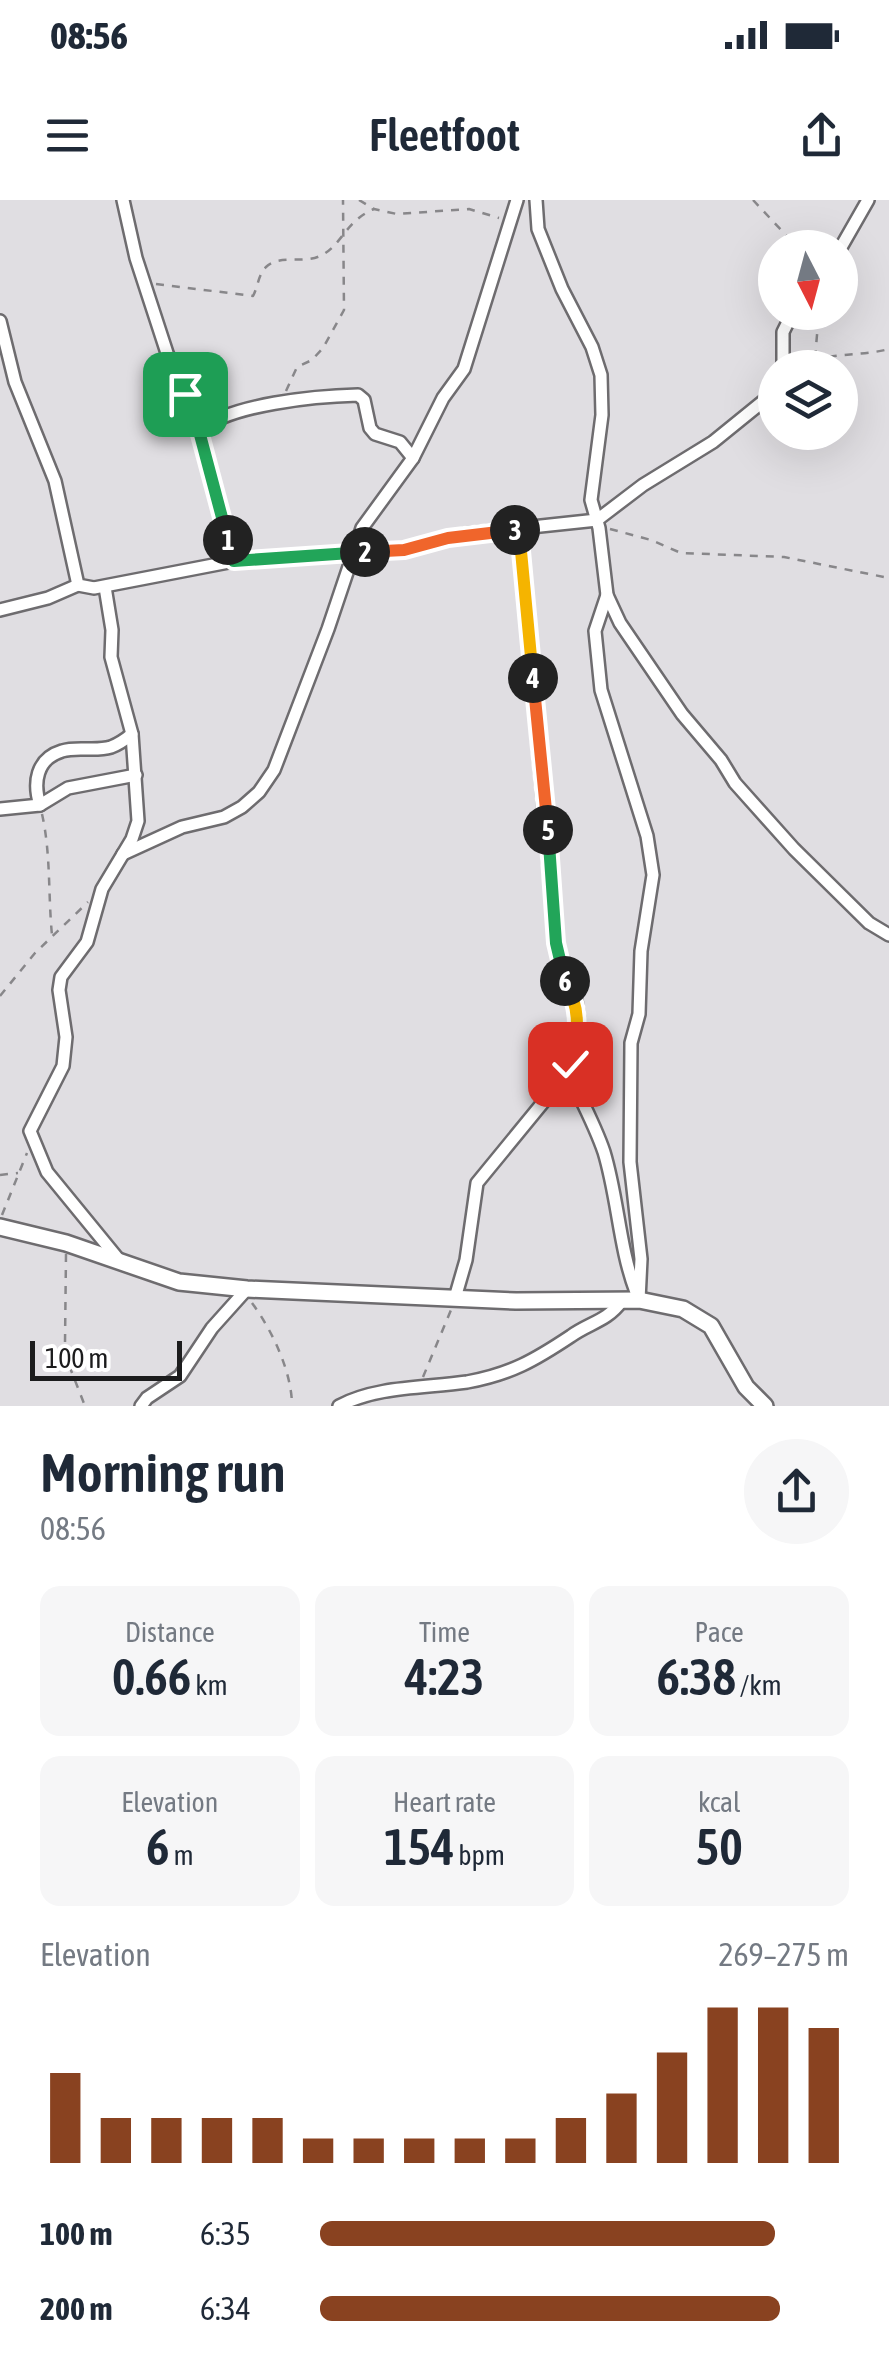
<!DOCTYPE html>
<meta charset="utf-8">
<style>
body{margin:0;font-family:"Asap Condensed",sans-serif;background:#f6f6f7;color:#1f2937;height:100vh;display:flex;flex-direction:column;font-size:38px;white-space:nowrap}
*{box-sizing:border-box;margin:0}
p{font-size:32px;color:#747a83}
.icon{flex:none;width:55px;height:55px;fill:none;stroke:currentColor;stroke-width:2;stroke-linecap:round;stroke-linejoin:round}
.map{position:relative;height:1206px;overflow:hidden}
.side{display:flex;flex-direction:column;background:#fff;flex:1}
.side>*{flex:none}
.needle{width:65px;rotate:174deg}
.fabs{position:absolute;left:758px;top:30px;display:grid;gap:20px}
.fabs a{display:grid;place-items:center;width:100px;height:100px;border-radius:50%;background:#fff;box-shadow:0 10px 40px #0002;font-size:50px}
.scale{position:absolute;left:30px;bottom:25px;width:152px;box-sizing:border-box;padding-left:10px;border:5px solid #1c1c1d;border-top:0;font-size:28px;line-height:35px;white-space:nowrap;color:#1c1c1d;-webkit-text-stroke:8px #fff;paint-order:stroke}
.pin{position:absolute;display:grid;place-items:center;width:85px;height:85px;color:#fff;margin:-42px;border-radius:20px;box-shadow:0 5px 15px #0006}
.km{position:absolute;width:50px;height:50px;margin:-25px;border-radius:50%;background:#222;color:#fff;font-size:28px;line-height:50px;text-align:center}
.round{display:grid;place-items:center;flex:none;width:105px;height:105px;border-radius:52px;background:#f6f6f7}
.summary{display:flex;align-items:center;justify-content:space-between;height:170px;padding:0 40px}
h1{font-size:55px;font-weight:600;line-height:75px}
.figures{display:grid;grid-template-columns:repeat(3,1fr);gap:15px;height:170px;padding:10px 40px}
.figures div{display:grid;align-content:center;border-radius:20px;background:#f6f6f7;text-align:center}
.figures b{font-size:50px;font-weight:600}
.figures small{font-size:28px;font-weight:400}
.figures p{font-size:28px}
.chart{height:280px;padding:20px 40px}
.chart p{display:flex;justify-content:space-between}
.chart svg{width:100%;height:180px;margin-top:10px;stroke:#894220;stroke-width:6}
ul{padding:0 40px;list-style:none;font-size:32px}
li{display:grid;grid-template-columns:160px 120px 1fr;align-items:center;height:75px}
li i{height:25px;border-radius:12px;background:#894220}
.status{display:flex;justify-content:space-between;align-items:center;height:70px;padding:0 50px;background:#fff;direction:ltr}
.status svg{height:28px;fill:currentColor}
header{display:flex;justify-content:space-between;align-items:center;height:130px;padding:0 40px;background:#fff;font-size:45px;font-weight:600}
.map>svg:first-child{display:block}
</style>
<div class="status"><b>08:56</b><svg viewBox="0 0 49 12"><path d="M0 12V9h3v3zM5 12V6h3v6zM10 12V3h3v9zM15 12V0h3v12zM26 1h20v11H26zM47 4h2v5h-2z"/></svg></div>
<header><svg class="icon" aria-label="menu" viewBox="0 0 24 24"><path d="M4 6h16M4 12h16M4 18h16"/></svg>Fleetfoot<svg class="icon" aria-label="share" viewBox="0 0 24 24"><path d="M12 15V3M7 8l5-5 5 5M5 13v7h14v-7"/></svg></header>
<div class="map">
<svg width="889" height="1206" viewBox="0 0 889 1206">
<rect width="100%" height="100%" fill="#e0dee2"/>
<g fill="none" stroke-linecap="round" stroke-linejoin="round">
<g stroke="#6e6c6f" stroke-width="16">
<g id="street">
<path d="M123 0 136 58 167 153 190 203 234 361"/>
<path d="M536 0 538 29 562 89 592 147 601 175 602 215 591 300 599 328 607 395 620 423 682 514 721 560 735 583 794 649 869 723 889 735"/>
<path d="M840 49 868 0"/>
<path d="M0 121 15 182 55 281 78 385 94 388 234 361 405 350 466 334 597 320 643 285 713 242 766 199 775 187"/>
<path d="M783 168V132L793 112"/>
<path d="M199 231C229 204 317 196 358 195L364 200 370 228 375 234 400 242 413 258"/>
<path d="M105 387 112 430 111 457 132 534 138 621 132 639 102 689 87 742 61 777 59 790 66 837 63 866 30 931 47 972 119 1060"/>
<path d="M607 395 595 431 601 490 647 636 653 675 641 751 639 814 631 843 630 962 641 1059 639 1100"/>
<path d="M0 410 48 398 78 385"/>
<path d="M40 605C33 583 36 559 62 551 77 546 95 552 111 547 119 544 126 539 132 534"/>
<path d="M0 609 40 605 68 588 136 575"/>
<path d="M123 654 182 627 224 617 242 607 259 592 274 570 328 429 362 328 413 258 443 198 464 169 517 0"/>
<path d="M568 872C580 898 595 925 604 952 618 998 619 1047 636 1092"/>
<path d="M455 1098 466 1060 477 983 568 872 579 824 578 814 576 801 560 770 556 743 519 330"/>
<path d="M141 1206 147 1198 180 1176 212 1128 247 1089"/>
<path d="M339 1206C376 1186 426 1188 467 1182 511 1174 535 1160 571 1136 589 1123 607 1121 621 1102"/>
</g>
</g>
<g stroke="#6e6c6f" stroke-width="20">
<path id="secondary" d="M0 1027 66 1043 179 1082 247 1089 516 1101 639 1100 683 1109 711 1126 746 1187 765 1206"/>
</g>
<g stroke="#88878a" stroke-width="2.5" stroke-dasharray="8 8" stroke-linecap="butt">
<path d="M359 0 374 9"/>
<path d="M753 0 798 48"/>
<path d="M156 84 253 96C258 87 258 75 266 67 279 54 304 64 320 56 342 46 345 21 374 9L397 14 469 9 499 18"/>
<path d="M815 158 819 112"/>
<path d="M799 168C824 151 860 157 889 149"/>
<path d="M286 191 297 167 312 160 323 148 344 110 343 0"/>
<path d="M610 329 651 340 681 353 784 357 889 378"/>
<path d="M42 614C51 654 48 695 52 735"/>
<path d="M0 796 35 753 88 702"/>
<path d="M0 975 18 973"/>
<path d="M2 1015 27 953"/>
<path d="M66 1054 65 1143 67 1160 85 1206"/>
<path d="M252 1103C272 1130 292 1172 292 1206"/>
<path d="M423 1177 451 1110"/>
</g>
<use href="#street" stroke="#fff" stroke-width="11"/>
<use href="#secondary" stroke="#fff" stroke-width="15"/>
</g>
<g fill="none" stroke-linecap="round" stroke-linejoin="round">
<g stroke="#fff" stroke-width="20">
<path id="split-1" d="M185 194 199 231 228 340"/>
</g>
<g stroke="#fff" stroke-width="20">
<path id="split-2" d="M228 340 234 361 365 352"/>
</g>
<g stroke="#fff" stroke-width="20">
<path id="split-3" d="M365 352 404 350 448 338 515 330"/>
</g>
<g stroke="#fff" stroke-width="20">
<path id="split-4" d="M515 330H519L533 478"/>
</g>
<g stroke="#fff" stroke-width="20">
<path id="split-5" d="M533 478 548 630"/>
</g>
<g stroke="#fff" stroke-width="20">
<path id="split-6" d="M548 630 556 743 565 781"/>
</g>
<g stroke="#fff" stroke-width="20">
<path id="split-7" d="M565 781C582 811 578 832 570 864"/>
</g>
<use href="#split-1" stroke="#22a559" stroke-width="12"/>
<use href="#split-2" stroke="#22a559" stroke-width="12"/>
<use href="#split-3" stroke="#f0652b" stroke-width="12"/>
<use href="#split-4" stroke="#f5b400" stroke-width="12"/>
<use href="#split-5" stroke="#f0652b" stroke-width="12"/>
<use href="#split-6" stroke="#22a559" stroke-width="12"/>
<use href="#split-7" stroke="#f5b400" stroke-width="12"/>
</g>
</svg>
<div class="fabs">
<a><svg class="needle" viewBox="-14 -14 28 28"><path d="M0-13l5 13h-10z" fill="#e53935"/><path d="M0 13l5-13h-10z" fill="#747a83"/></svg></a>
<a><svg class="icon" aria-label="layers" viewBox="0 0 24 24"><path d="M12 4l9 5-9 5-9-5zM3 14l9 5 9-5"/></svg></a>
</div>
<div class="scale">100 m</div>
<div class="pin" style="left:185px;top:194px;background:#1e9e55"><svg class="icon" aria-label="arrive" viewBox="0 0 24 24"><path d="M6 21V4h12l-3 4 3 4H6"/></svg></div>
<div class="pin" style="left:570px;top:864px;background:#d93025"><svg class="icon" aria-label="check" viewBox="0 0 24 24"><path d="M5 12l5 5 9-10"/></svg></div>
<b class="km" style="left:228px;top:340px">1</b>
<b class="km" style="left:365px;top:352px">2</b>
<b class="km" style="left:515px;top:330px">3</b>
<b class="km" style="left:533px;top:478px">4</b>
<b class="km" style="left:548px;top:630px">5</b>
<b class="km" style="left:565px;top:781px">6</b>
</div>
<section class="side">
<div class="summary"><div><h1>Morning run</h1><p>08:56</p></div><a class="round"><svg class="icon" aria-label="share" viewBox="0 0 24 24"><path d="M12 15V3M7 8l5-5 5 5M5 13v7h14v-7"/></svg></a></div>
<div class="figures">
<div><p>Distance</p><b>0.66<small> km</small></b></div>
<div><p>Time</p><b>4:23</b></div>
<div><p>Pace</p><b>6:38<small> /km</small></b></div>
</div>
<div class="figures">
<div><p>Elevation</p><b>6<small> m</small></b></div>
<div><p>Heart rate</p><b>154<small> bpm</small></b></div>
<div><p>kcal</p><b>50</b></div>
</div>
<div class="chart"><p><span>Elevation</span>269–275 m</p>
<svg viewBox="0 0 160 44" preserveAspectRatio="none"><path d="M5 44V22M15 44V33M25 44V33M35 44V33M45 44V33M55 44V38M65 44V38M75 44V38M85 44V38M95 44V38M105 44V33M115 44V27M125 44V17M135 44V6M145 44V6M155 44V11"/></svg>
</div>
<ul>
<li><b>100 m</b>6:35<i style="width:86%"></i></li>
<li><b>200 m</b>6:34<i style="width:87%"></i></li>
</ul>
</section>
